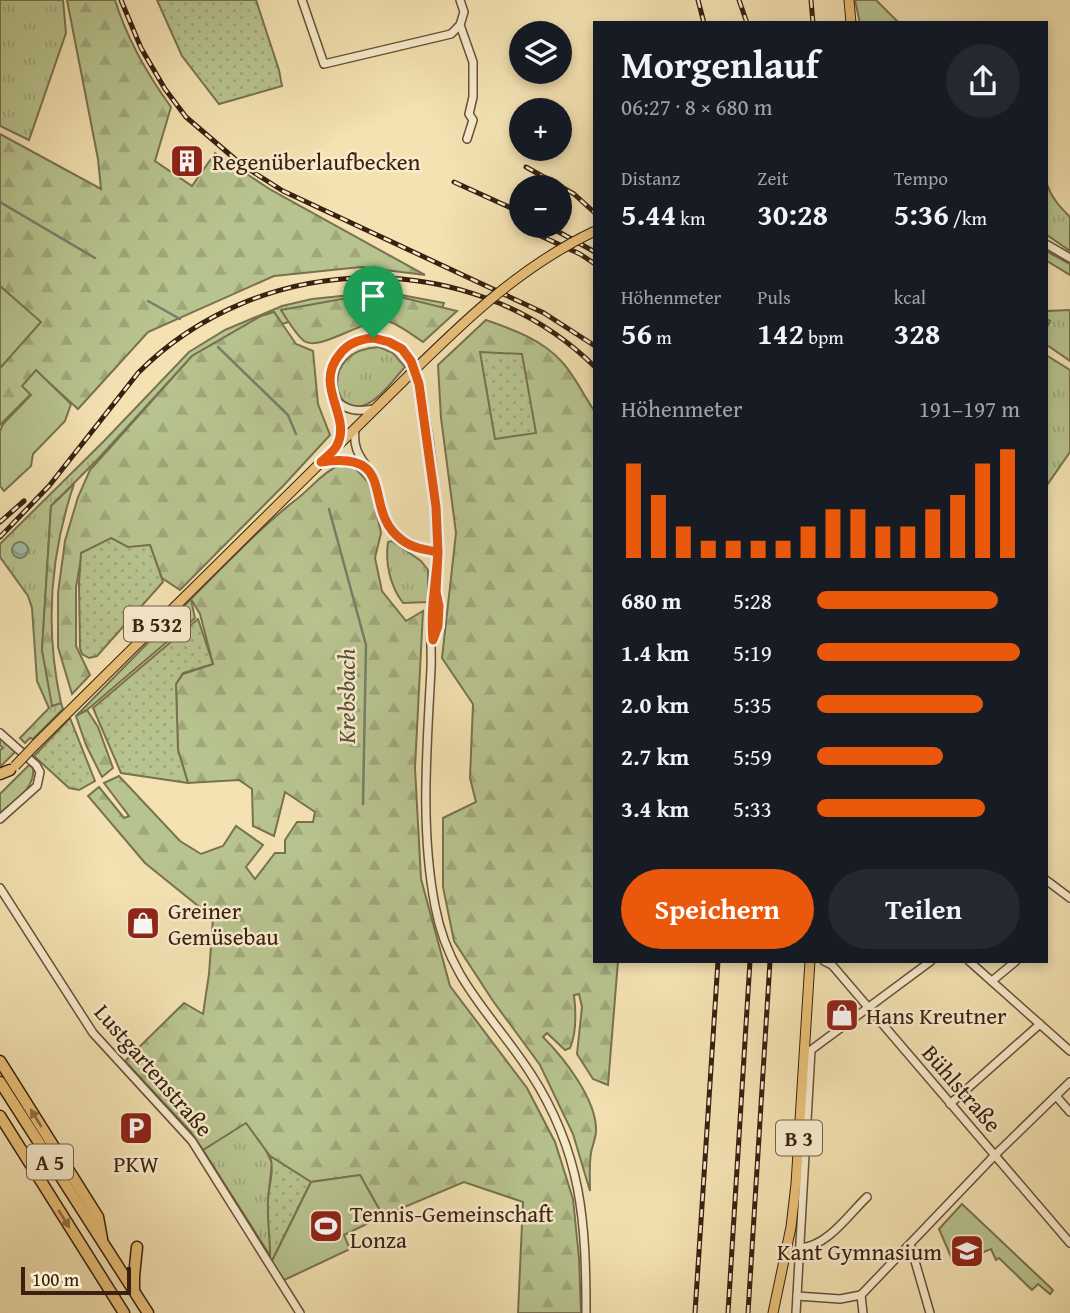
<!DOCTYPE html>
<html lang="de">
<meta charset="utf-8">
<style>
body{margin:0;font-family:"Gentium Book Plus",serif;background:#242831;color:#f1f3f6;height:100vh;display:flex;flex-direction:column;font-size:26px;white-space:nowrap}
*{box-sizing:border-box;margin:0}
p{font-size:23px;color:#9ea1a6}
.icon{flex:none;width:38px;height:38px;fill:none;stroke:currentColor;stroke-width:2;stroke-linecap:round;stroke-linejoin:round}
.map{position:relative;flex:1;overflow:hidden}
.drawer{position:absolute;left:593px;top:21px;width:455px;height:942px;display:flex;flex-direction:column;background:#171b24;border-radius:0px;box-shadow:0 4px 10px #0003}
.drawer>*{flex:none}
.fabs{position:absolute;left:509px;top:21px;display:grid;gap:14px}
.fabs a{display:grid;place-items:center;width:63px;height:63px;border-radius:50%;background:#171b24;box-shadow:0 4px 10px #0003;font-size:35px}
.scale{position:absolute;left:21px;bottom:18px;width:110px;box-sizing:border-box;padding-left:7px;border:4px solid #392010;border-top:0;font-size:19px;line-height:24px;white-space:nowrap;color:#392010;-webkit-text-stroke:5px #f8eccd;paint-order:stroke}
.pin{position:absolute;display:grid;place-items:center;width:60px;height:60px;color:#fff;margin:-72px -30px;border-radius:50% 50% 50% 0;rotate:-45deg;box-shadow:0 0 7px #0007}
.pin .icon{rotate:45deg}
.round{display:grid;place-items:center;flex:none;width:74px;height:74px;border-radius:37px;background:#242831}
.overview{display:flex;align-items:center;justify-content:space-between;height:119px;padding:0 28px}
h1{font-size:38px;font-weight:700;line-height:52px}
.metrics{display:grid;grid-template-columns:repeat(3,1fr);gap:10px;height:119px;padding:7px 28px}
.metrics div{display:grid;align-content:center}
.metrics b{font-size:30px;font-weight:700}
.metrics small{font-size:19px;font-weight:400}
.metrics p{font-size:19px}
.chart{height:196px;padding:14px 28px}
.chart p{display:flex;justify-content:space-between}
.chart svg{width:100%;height:126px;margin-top:7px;stroke:#ea580c;stroke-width:6}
.button{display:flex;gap:14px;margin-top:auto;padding:14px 28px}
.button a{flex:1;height:80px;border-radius:42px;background:#ea580c;color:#fff;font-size:28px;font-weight:700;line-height:80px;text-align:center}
.button a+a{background:#242831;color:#f1f3f6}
ul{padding:0 28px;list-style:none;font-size:23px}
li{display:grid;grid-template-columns:112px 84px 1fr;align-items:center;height:52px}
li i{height:18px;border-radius:9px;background:#ea580c}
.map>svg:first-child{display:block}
</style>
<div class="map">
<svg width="1070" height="1313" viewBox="0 0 1070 1313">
<defs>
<pattern id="grass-tufts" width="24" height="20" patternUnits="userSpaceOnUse" patternTransform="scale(1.75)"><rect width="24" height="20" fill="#b8c48f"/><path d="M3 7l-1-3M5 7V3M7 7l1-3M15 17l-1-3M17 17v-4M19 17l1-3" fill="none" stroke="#9fa87a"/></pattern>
<pattern id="forest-firs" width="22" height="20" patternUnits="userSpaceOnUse" patternTransform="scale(1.75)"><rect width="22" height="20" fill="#b8c48f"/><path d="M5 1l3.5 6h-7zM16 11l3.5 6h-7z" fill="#9fa87a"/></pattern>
<pattern id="park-dots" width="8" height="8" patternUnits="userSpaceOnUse" patternTransform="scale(1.75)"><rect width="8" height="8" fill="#b8c48f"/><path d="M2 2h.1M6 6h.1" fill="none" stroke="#9fa87a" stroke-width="1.8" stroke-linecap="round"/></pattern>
<pattern id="water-waves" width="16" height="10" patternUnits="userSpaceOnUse" patternTransform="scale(1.75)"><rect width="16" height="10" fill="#9dbfa7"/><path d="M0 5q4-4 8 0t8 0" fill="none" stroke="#819b87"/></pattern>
</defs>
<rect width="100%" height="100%" fill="#f4e2b2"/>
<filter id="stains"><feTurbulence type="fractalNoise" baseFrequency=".00286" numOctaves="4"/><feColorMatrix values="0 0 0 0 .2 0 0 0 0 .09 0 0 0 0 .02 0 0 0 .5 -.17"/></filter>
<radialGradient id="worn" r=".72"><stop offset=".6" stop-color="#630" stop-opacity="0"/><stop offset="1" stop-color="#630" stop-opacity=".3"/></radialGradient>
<g fill="url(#grass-tufts)" stroke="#787250" stroke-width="2">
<path d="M0 0H63L66 33 29 140 0 126Z"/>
<path d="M855 0H876L899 23H860Z"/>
<path d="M1046 182C1051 197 1059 206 1070 217V251L1047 235Z"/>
<path d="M1046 251 1070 264V275L1047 261Z"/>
<path d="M370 293 396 294 444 303 442 308 396 296 282 311 289 322 282 324 274 312 261 316 192 356 98 459 51 506 42 650 53 706 61 703 63 709 33 739 30 738 25 743 20 738 49 708 37 681 32 608 28 596 0 557V544L104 441 189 352 225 330 282 306 312 299Z"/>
<path d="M1070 310V361L1047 345V327L1050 321 1047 319V311Z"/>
<path d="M379 347 393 353 405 367C393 380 381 398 365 405 333 420 318 350 379 347Z"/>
<path d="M1046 355 1070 370V452L1047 485Z"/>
<path d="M392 541 421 561 428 570V602L403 603C390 586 385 563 388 542Z"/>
<path d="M191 599 195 618 87 710 76 716Z"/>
<path d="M0 738 15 752 0 767V750L3 748 0 745Z"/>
<path d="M29 765 33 768C36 788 14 801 0 813V794Z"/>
<path d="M246 1122 264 1146 272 1163 268 1200 271 1257 203 1150Z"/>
</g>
<g fill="url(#forest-firs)" stroke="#787250" stroke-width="2">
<path d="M67 0H115C127 39 147 74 171 107L155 161 192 186 215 153 271 190 425 275 361 267 274 276 148 332 78 409 36 371 31 394 0 425V368L40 322 0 286V134L101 189 98 159Z"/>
<path d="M396 296 457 311 423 342C413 336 397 322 386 321 362 319 320 352 304 341 295 334 287 319 281 310L342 299Z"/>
<path d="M274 312 296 344 313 351 318 404 330 435 284 485 180 590 162 578 150 545 82 553 76 587V646L90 675 72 694 58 647V593L65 541 78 497 90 470 192 356 261 316Z"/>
<path d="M486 320C512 329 543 340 562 362 575 376 584 396 595 412V961H618L608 1085 593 1079 577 1054 582 1007 579 994 574 995C576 1012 577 1032 570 1048L565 1050 547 1033 543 1037C564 1058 597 1100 596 1131 596 1138 592 1146 591 1153 589 1165 590 1179 590 1191L573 1134 540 1065 493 1001 454 941 443 887V818L476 802 470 778 473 704 442 658 456 533 441 418 438 365Z"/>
<path d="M339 465 355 468 368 482 373 496 381 533 375 558 382 591 406 621 423 611 415 768 421 879 450 986 527 1088 555 1142 573 1199 579 1258 581 1313H518L523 1202 464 1182 383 1216 360 1175 311 1182 270 1156 246 1123 203 1150 190 1131 125 1061 184 1003 203 1014 209 974 213 918 145 863 88 796 99 787 124 818 129 816 104 783 119 776 180 841 201 854 223 846 236 826 263 845 246 867 255 879 275 853H285V840L297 822H313L315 812 285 792 274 836 253 826 252 789 239 780 188 783 178 750 176 684 183 674 213 664 200 614 191 599C224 566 257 531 293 502 310 490 320 474 339 465Z"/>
<path d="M74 484C50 555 45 630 61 703L52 706 42 650 51 506Z"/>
<path d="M87 710 98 727 113 768 102 777 86 745 76 716Z"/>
</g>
<g fill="url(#park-dots)" stroke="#787250" stroke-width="2">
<path d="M157 0H256L279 70 282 86 219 104 182 56Z"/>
<path d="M480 352 522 354 536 433 495 439Z"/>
<path d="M111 538 128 547 150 545 163 582 97 656 89 658 82 654 80 648 79 583 81 553Z"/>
<path d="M198 619 213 664 183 673 176 684 178 750 188 783 121 773 93 708Z"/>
<path d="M70 718 95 781 79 790 69 788 34 756Z"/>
<path d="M270 1156 311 1182 270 1265C271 1243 267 1223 268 1202 268 1186 275 1171 270 1156Z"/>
</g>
<g fill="#b8c48f" stroke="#787250" stroke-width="2">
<path d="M0 286 41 322 0 368Z"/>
<path d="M36 370 71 404 65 421 33 454 31 466 4 491 0 486V431L3 424 31 395 22 386Z"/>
<path d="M360 1175 383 1216 344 1235 350 1249 280 1282 270 1265 311 1182Z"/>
<path d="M962 1204 1053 1290 1050 1294 1038 1284 1032 1290 999 1258 996 1260 991 1249 954 1264 939 1229Z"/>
</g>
<circle fill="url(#water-waves)" stroke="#757f6b" stroke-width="2" cx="20" cy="550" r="8"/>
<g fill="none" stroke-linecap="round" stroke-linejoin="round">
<g stroke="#757f6b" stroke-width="2.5">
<path d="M0 202 95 258"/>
<path d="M148 301 180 319"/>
<path d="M218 347 288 415 296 434"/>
<path d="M329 509 366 645 363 804"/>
</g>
<g stroke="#685038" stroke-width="10">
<g id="minor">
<path d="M302 0 324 64 451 34 460 25"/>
<path d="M460 0 464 12 460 25 473 62V97L469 114 473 120 467 139"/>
<path d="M1046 244 1070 258"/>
<path d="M334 399C347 411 357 412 374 409"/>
<path d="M355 429C352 457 367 460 376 483 380 491 379 501 381 509 389 538 412 546 438 552"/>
<path d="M337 446C339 437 341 428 339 419 335 401 324 385 332 367 350 323 403 334 417 374 429 428 438 497 438 553 438 571 435 588 432 605 429 626 432 648 431 669 427 748 420 828 435 906 449 981 493 1015 531 1074 582 1153 586 1222 586 1313"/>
<path d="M321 462 349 460 364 467"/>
<path d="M435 635 439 606 436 592"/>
<path d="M0 733 36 765 40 772 37 786 0 819"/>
<path d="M1046 880 1070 898"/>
<path d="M0 888 93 1033 192 1141 300 1313"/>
<path d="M824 961 832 965 1070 1243"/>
<path d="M969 961 1070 1051"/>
<path d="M992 981 1016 961"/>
<path d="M1056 1096 1070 1112"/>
<path d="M950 1104 1040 1024"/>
<path d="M910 1244 930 1313"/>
<path d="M800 1248C828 1246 848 1215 867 1197"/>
<path d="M861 1295 863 1313"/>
<path d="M797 1296 840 1299 861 1295 995 1155 1070 1082"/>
<path d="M796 1313 811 1050 931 961"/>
</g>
</g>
<g stroke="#392010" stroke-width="11">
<g id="major">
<path d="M849 0 851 23"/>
<path d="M35 745 385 399"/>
<path d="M773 1313 791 1227 796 1184 810 961"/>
</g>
</g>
<g stroke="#392010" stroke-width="13">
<g id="highway">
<path d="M0 774 10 770"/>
<path d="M0 1061 98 1217 102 1239"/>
<path d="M0 1082 148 1313"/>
<path d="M0 1116 124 1313"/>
<path d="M134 1290V1276L137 1247"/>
</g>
</g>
<use href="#minor" stroke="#f8eccd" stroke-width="7"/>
<use href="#major" stroke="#eac179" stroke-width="9"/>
<use href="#highway" stroke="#eac179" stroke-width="10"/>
<g stroke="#392010" stroke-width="5">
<g id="rail">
<path d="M121 0 141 48 165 89 186 117 242 165 283 191 544 313 595 346"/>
<path d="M698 0 704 23"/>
<path d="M739 0 747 23"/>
<path d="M811 0 813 23"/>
<path d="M526 167 574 194 595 213"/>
<path d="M454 182 522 213"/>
<path d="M548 226 595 252"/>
<path d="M532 232 580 254 595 264"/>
<path d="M0 522 24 501"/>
<path d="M0 537 49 486 138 373C260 250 470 244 595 367"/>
<path d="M695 1313 718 961"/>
<path d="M728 1313 750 961"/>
<path d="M748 1313 770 961"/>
</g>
</g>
<use href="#rail" stroke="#f8eccd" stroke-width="2.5" stroke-dasharray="8" stroke-linecap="butt"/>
<g stroke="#392010" stroke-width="11" stroke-linecap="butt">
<g id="major-bridge">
<path d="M385 399C450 335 512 270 595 231"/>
<path d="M15 766 35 745"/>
</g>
</g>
<use href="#major-bridge" stroke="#eac179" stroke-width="9"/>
</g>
<defs><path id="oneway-solid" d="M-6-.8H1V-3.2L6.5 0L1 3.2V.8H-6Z" transform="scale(1.75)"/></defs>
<g fill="#927044">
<use href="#oneway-solid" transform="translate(36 1118) rotate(-122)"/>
<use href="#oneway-solid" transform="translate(64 1219) rotate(58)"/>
</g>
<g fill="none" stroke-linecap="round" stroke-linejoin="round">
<g stroke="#fff" stroke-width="14">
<path id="route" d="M373 338C361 339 348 343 340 354 312 387 354 417 336 447 333 452 325 458 321 462 401 450 360 510 402 540 412 548 426 550 438 552 436 582 430 611 433 640L438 626 439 606 436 592 438 552 436 507 419 384 411 361 402 349 389 342 373 338"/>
</g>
<use href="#route" stroke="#ea580c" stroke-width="9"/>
</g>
<defs>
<g id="building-square" transform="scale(1.75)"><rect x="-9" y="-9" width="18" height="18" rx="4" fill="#8f2418" stroke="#f8eccd"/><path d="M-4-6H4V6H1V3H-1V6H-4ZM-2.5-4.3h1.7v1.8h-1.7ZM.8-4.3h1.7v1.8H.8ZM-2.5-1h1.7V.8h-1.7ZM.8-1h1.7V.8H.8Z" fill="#fff"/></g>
<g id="shop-square" transform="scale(1.75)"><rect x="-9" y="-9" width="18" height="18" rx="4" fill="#8f2418" stroke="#f8eccd"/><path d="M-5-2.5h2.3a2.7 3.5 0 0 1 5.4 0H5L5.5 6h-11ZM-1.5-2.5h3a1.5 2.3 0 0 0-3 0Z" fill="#fff"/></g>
<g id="parking-square" transform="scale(1.75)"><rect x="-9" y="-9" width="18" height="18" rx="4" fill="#8f2418" stroke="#f8eccd"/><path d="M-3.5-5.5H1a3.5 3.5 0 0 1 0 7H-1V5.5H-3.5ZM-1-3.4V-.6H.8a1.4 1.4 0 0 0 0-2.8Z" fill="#fff"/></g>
<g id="stadium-square" transform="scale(1.75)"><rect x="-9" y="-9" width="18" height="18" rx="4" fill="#8f2418" stroke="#f8eccd"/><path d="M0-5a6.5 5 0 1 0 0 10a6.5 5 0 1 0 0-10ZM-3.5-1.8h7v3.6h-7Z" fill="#fff"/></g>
<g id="school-square" transform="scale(1.75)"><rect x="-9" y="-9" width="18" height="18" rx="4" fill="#8f2418" stroke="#f8eccd"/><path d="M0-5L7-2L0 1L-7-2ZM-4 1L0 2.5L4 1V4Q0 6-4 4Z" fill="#fff"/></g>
</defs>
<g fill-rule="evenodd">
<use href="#building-square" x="187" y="161"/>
<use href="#shop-square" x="143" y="923"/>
<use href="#shop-square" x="842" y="1015"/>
<use href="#parking-square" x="136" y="1128"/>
<use href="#stadium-square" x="326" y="1226"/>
<use href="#school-square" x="967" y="1251"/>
</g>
<g text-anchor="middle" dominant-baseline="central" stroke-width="5" stroke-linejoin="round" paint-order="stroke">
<g fill="#f8eccd" stroke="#725d49" stroke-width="2">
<rect x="124" y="606.5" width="66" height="35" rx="5"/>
<rect x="776" y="1120.5" width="46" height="35" rx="5"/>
<rect x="27" y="1144.5" width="46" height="35" rx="5"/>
</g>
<g font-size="21" font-weight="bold" fill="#392010">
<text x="157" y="624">B 532</text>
<text x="799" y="1138">B 3</text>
<text x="50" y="1162">A 5</text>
</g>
<g font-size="23" fill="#392010" stroke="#f8eccd" text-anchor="start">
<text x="212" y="161">Regenüberlaufbecken</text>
<text x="168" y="910">Greiner<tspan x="168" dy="26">Gemüsebau</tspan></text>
<text x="866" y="1015">Hans Kreutner</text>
<text x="136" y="1163" text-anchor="middle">PKW</text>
<text x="350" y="1213">Tennis-Gemeinschaft<tspan x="350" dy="26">Lonza</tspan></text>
<text x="942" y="1251" text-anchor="end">Kant Gymnasium</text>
</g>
<g font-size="23" fill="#392010" stroke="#f8eccd">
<text transform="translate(154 1070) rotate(49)">Lustgartenstraße</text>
<text transform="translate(962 1088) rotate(49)">Bühlstraße</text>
</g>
<g font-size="24" font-style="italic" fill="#57503d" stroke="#f8eccd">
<text transform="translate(346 696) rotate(-90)">Krebsbach</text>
</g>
</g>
<rect width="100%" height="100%" filter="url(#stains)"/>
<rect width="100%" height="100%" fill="url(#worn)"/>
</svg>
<div class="fabs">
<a><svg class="icon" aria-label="layers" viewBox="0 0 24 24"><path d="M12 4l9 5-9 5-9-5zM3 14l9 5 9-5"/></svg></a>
<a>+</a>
<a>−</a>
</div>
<div class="scale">100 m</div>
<div class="pin" style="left:373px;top:338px;background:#1e9e55"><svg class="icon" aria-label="arrive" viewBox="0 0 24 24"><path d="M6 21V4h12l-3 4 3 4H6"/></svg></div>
<section class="drawer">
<div class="overview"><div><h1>Morgenlauf</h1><p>06:27 · 8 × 680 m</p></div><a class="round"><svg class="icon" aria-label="share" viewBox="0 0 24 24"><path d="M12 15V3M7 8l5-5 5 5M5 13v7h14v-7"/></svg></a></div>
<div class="metrics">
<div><p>Distanz</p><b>5.44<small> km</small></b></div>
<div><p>Zeit</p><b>30:28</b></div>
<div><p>Tempo</p><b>5:36<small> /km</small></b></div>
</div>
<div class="metrics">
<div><p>Höhenmeter</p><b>56<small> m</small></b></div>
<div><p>Puls</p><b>142<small> bpm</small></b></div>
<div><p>kcal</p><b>328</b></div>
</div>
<div class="chart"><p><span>Höhenmeter</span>191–197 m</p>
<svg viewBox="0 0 160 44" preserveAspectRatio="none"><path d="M5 44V11M15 44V22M25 44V33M35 44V38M45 44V38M55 44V38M65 44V38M75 44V33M85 44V27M95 44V27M105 44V33M115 44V33M125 44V27M135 44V22M145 44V11M155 44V6"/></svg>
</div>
<ul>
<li><b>680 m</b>5:28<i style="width:89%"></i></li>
<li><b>1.4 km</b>5:19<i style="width:100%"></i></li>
<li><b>2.0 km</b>5:35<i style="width:82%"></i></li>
<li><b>2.7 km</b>5:59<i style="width:62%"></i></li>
<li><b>3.4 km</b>5:33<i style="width:83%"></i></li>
</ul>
<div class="button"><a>Speichern</a><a>Teilen</a></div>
</section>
</div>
